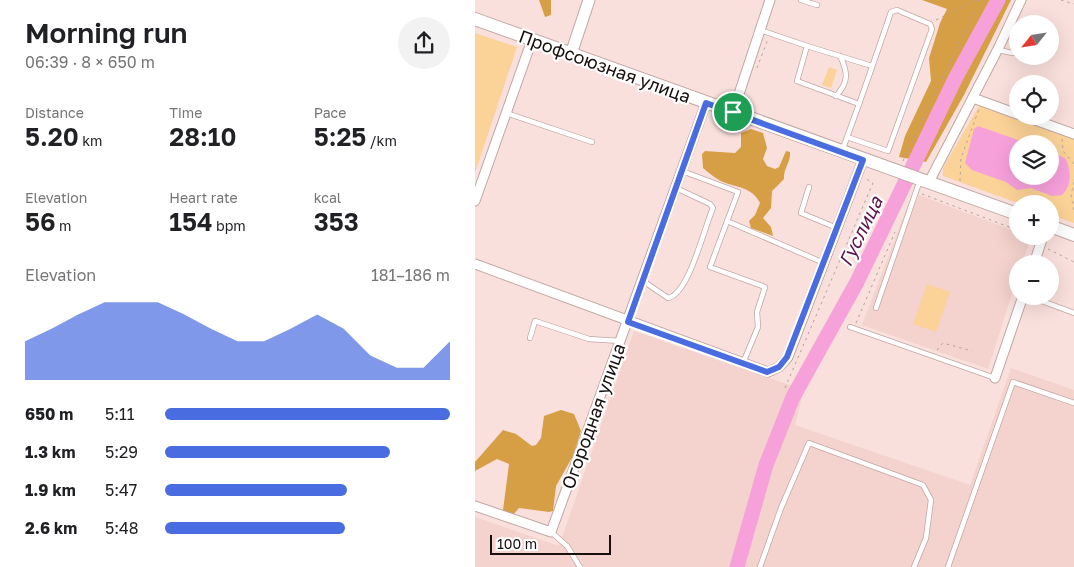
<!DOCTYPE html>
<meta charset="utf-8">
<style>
body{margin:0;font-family:"Golos Text",sans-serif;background:#f2f2f2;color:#202124;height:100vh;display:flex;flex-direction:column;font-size:19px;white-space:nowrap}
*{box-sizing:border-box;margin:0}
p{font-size:16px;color:#757577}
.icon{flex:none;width:28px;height:28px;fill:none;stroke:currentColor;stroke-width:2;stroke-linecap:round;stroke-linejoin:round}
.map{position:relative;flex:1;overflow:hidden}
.details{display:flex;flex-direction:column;background:#fff;width:475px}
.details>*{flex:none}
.needle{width:32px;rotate:240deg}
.buttons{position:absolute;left:534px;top:15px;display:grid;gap:10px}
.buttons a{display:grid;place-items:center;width:50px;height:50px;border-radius:50%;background:#fff;box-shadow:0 5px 20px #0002;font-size:25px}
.scale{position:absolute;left:15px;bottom:12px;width:121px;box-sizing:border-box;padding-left:5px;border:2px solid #18100e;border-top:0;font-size:14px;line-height:18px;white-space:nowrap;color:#18100e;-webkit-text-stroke:4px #fff;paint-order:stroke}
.pin{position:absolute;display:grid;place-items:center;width:42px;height:42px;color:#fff;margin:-21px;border:2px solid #fff;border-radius:50%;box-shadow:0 1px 5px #0007}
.round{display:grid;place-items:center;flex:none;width:52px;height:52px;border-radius:26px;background:#f2f2f2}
.overview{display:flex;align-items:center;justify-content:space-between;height:85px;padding:0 25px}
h1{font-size:28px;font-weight:600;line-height:38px}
.figures{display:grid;grid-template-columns:repeat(3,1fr);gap:8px;height:85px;padding:5px 25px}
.figures div{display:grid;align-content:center}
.figures b{font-size:25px;font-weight:600}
.figures small{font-size:14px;font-weight:400}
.figures p{font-size:14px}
.chart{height:140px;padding:10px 25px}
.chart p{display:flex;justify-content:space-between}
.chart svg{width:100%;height:90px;margin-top:5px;fill:#496de1;opacity:.7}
ul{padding:0 25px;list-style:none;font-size:16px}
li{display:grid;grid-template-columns:80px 60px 1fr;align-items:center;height:38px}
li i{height:12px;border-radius:6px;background:#496de1}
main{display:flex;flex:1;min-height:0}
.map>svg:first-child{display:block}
</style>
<main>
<section class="details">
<div class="overview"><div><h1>Morning run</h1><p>06:39 · 8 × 650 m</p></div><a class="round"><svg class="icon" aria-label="share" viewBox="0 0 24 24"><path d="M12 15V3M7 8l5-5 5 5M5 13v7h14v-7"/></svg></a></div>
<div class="figures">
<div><p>Distance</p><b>5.20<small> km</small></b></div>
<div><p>Time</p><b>28:10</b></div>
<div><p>Pace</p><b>5:25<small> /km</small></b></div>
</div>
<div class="figures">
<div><p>Elevation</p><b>56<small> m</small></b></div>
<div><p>Heart rate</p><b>154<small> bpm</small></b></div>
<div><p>kcal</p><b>353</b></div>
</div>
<div class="chart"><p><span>Elevation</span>181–186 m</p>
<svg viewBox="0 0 160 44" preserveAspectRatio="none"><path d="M0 44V25L10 19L20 12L30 6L40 6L50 6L60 12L70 19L80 25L90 25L100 19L110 12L120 19L130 32L140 38L150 38L160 25V44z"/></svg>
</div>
<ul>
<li><b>650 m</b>5:11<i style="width:100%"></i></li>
<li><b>1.3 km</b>5:29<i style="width:79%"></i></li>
<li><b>1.9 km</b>5:47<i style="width:64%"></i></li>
<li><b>2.6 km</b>5:48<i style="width:63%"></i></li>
</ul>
</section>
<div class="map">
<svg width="599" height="567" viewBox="0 0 599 567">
<rect width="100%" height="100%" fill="#fae0dc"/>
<g fill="#f4d2cd">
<path d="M444 195 542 232V236L556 237 547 264H542V278L513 369 387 325 433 205 439 206Z"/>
<path d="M159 331 329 390 320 425 495 485 536 368 599 390V567H0V517L84 546Z"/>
</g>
<g fill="#fbd297" fill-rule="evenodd">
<path d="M0 33 42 47 0 173Z"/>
<path d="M354 67 362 70 356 88 347 85Z"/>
<path d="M504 106 599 139V223L575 215V204H545L468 176V168ZM542 144H575V176H542Z"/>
<path d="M452 284 475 292 461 332 438 324Z"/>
</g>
<g fill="#d79f45">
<path d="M64 0H76V15L70 17Z"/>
<path d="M447 0H536L489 95 451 162 424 157 430 136 456 81 454 58 465 23 472 9Z"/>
<path d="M276 129 288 133 292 148 288 159 292 166 300 169 304 167 311 151 315 152C316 162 308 169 309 179L297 191 296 208 288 218 296 227 298 236 276 228 274 221 280 215 285 203C277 187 263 188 248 182 241 179 234 173 228 168L227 154 230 151 260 153 266 147V133Z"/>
<path d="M86 410 99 414 106 431 98 456 81 486 78 511 74 512 44 508 37 516 28 510 34 464 22 459 0 471V462L28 430 41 434 57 446 61 445 66 438 69 416Z"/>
</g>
<path fill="#f7a1db" d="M503 126 554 144H542V176H575V151L591 159C596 172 597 185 587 195L577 196 556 188 542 190 531 182 497 170 490 163 499 129Z"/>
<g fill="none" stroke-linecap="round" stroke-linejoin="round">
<path stroke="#f7a1db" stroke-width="15" d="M262 567 291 465 318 397 382 282 481 77 523 0"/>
<g stroke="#c0a7a3" stroke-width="6">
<g id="service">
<path d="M326 0 342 5"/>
<path d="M285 30 332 46 322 81 384 104"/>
<path d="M332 46 397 66"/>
<path d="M523 50 538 53"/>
<path d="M361 96C374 82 373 72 365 56"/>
<path d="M31 113 117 142"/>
<path d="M367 151C384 105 400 59 416 12L422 10 455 24 457 29 413 151 372 137"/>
<path d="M207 171 263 192 235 267 290 287 282 312 283 327 268 363"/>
<path d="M334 187 326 213 362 228"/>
<path d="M252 221 349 263"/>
<path d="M168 281 193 298C214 294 229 228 238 208L235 204 201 188"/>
<path d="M553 296 599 313"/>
<path d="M401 308 445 180"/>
<path d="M375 327 520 378"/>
<path d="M55 338 60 321 114 339 145 341"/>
<path d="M76 532 92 546 105 567"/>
<path d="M285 567 306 508 334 443 448 485 456 500 451 538 439 567"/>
<path d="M473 567 538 382 599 403"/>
</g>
</g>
<g stroke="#c0a7a3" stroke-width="11">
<g id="minor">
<path d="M498 98 542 114"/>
<path d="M258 112 295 0"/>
<path d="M549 116 599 134"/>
<path d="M454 182 524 47 546 0"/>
<path d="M0 201 57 40"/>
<path d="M0 264 293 372 304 367 313 357 388 160"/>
<path d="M559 264 568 236"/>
<path d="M520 378 548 296"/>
<path d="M0 506 76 532 231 103"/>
</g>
</g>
<g stroke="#c0a7a3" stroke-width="13">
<path id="tertiary" d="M96 54 114 0"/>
</g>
<g stroke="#c0a7a3" stroke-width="14">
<g id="secondary">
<path d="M0 19 542 214"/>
<path d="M575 226 599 235"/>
</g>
</g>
<g stroke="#b4a09c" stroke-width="1" stroke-dasharray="2.5 4" stroke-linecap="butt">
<path d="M586 0 599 4"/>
<path d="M461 20 501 0"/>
<path d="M282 68 293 39"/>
<path d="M587 139 588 151 599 164"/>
<path d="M428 161 504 0"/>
<path d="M485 181 486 158 504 109"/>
<path d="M599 182 596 195 599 211"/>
<path d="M447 194 542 230"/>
<path d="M573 249 599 262"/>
<path d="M381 323 420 232"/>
<path d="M462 350 468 343 497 351"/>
<path d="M310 388 398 183 390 178"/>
</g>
<use href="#service" stroke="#fff" stroke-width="4.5"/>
<use href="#minor" stroke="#fff" stroke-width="9"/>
<use href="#tertiary" stroke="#fff" stroke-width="11"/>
<use href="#secondary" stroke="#fff" stroke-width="12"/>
</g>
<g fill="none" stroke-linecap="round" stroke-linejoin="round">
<g stroke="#fff" stroke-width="10">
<path id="route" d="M231 103 388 160 312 357 304 367 292 372 153 322Z"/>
</g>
<use href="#route" stroke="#496de1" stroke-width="6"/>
</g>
<g text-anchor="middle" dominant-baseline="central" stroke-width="4.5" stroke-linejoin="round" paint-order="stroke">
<g font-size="18" fill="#18100e" stroke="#fff">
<text transform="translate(130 66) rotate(20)">Профсоюзная улица</text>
<text transform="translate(118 416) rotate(-70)">Огородная улица</text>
</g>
<g font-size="19" font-style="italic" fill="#5d124b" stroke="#fff">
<text transform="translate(385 231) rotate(-64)">Гуслица</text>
</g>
</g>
</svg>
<div class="buttons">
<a><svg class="needle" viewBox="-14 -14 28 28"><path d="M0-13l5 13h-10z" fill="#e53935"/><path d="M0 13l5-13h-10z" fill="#757577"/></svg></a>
<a><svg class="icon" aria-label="locate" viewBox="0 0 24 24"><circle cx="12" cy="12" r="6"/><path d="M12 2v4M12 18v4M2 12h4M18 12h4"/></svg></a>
<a><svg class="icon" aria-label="layers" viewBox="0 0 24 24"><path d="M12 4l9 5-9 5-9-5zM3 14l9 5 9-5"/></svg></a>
<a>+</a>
<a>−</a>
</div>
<div class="scale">100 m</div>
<div class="pin" style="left:258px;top:112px;background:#1e9e55"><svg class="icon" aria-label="arrive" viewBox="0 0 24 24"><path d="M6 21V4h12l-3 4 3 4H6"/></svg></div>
</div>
</main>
